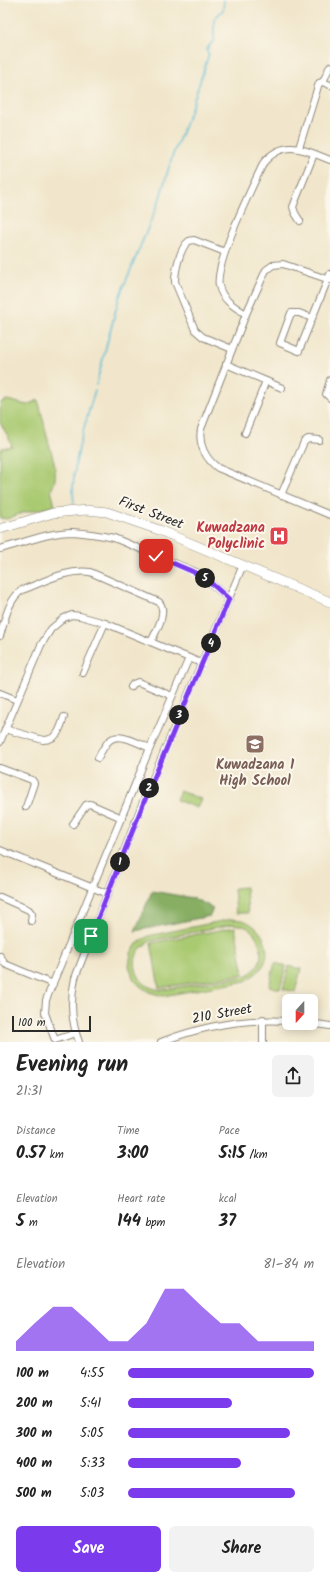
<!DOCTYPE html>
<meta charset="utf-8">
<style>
body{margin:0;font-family:Kalam,sans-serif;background:#f2f2f2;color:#222;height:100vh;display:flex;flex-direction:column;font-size:15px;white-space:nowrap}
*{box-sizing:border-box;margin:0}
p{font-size:13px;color:#767676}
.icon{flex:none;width:22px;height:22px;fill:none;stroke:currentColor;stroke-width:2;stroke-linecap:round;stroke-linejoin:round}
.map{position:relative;height:1042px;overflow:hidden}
.details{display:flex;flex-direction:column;background:#fff;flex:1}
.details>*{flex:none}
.needle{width:26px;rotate:201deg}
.controls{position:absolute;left:282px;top:994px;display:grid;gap:8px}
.controls a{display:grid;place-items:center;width:36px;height:36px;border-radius:6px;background:#fff;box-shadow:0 2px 10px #0003;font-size:20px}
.scale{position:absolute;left:12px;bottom:10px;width:79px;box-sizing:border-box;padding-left:4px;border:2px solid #2b2b2b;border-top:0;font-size:11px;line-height:14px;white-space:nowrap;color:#2b2b2b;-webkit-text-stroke:3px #fbf7ec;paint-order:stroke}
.pin{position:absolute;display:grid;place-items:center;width:34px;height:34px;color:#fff;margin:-17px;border-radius:8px;box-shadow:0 2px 6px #0006}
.km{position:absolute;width:20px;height:20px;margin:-10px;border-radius:50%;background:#222;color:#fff;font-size:11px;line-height:20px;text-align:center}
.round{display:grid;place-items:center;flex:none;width:42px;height:42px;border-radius:6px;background:#f2f2f2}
.head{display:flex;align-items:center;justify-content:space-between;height:68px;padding:0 16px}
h1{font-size:22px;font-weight:700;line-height:30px}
.stats{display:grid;grid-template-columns:repeat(3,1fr);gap:6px;height:68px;padding:4px 16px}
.stats div{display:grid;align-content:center}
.stats b{font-size:17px;font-weight:700}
.stats small{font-size:11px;font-weight:400}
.stats p{font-size:11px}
.chart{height:112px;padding:8px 16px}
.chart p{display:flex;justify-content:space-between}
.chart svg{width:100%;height:72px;margin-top:4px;fill:#7c3aed;opacity:.7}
.button{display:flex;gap:8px;margin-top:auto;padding:8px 16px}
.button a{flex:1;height:46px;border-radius:6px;background:#7c3aed;color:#fff;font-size:16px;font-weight:700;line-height:46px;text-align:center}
.button a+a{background:#f2f2f2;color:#222}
ul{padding:0 16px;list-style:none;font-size:13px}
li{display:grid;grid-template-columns:64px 48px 1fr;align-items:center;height:30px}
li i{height:10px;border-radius:5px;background:#7c3aed}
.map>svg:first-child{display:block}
</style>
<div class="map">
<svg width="330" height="1042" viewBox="0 0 330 1042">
<rect width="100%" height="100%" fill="#fbf7ec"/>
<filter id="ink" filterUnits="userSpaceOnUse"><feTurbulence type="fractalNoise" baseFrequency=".025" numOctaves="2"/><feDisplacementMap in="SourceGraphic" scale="8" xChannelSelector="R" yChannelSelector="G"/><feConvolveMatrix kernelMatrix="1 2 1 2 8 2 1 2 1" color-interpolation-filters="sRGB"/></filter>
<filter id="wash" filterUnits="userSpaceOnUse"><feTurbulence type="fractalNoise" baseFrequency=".012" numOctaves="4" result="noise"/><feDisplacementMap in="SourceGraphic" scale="16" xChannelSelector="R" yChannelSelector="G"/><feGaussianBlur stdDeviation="0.9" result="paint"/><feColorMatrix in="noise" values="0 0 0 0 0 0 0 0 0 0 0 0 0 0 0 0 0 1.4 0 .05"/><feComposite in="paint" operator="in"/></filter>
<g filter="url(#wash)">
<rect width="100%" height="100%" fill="#f1e6cb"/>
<g fill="#aaca72" stroke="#6a7a4e" fill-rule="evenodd">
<path d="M7 400 27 405 38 400C42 413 44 424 47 436 51 453 61 475 51 490L55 506 22 513 7 519 0 518V452L2 448 12 446 8 436 0 423V403Z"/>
<path d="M180 791 201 799 197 808 176 800Z"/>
<path d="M246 887 248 913H236L234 888Z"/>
<path d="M232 919C237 920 243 919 247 922 262 929 272 948 264 964 260 971 253 976 246 981L163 996 149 992 140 986 133 978 129 966 131 953 137 944 148 936ZM233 924C237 925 242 925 246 927 261 935 267 959 253 971 251 973 247 975 245 976L161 990C155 989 149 988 144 983 135 975 132 959 140 949 143 946 147 944 150 941Z"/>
<path d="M235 927 244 974 159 988 151 943Z"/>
<path d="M275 963 286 966 280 989 269 986Z"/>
<path d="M289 966 301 969 295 992 283 989Z"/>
</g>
<path fill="#87ae64" stroke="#596c48" d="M152 891 193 898 213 908 210 916 135 931Z"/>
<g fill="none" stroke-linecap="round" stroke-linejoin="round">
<g stroke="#5abdd8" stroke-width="1.5">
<path d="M96 385 119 298 159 201 172 157 190 112 209 54 206 50 214 40V19L223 10 224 0"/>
<path d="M74 503C69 473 86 421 95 390"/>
</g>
</g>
</g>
<g filter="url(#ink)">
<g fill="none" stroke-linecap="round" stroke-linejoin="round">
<g stroke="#8e887b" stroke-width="8">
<g id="street">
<path d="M323 82 330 66"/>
<path d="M299 148 319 83 323 82 330 85"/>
<path d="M300 221 295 213 293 207 314 154"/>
<path d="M225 252 194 240 189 241C180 247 175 271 175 282L195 330 203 337 232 349"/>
<path d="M330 280 283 264 273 265 266 270 246 314 201 429C198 445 206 459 218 468L330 515"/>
<path d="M246 314C235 307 222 300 219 286 214 264 253 185 264 162 285 138 305 150 330 160"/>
<path d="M312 318 299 313H291L280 343 299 351 330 274"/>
<path d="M226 364 266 381 245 433"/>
<path d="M330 380 326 394 330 398"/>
<path d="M266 381 282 388"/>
<path d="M281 495 304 442 308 439 319 440"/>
<path d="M0 549C23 543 49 532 73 532 87 533 100 535 114 538L198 573 206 579 229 599"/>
<path d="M0 636C5 620 8 600 22 590 44 582 66 569 90 572L159 602C168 612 156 631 151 642"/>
<path d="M83 673 105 623"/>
<path d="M131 687 133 684 138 682 172 696"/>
<path d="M0 693 17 700"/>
<path d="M5 729 43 740C58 740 60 729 64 717"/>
<path d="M0 742 41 645 51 629 64 618 72 615 80 616 105 623 201 663"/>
<path d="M98 758C101 752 105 744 110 740 120 732 139 744 150 748"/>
<path d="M0 768 32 780 34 783 26 807"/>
<path d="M73 824 86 805 90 804 122 818"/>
<path d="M0 850 108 894"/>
<path d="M0 897 29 910 32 914 31 921"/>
<path d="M0 956 5 964 53 984"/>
<path d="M263 1019V1042"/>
<path d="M310 1023 330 1026"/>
<path d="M76 1033 55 1040 45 1013 46 1000 150 748 189 658"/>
<path d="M79 1042C71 1021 70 1000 75 978L143 802 243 565"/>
<path d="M161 1042C203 1026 244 1018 289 1021"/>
</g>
</g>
<g stroke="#8e887b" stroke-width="10">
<path id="secondary" d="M0 529 53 513 87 510 107 512 159 530 330 602"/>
</g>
<use href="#street" stroke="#fff" stroke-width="6"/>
<use href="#secondary" stroke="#fff" stroke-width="9"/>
</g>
</g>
<g fill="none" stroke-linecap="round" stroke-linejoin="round" filter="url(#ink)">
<g stroke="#fff" stroke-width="8">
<path id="route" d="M91 936 144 802 229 599 203 576 156 556"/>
</g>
<use href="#route" stroke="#7c3aed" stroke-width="5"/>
</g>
<defs>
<g id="hospital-square" transform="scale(1)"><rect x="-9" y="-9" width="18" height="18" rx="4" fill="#e0444e" stroke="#fbf7ec"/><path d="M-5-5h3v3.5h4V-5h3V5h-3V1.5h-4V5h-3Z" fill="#fff"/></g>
<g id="school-square" transform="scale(1)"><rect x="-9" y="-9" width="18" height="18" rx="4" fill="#8d6e63" stroke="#fbf7ec"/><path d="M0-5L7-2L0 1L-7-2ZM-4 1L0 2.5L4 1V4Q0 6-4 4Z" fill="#fff"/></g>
</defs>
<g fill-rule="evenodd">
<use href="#hospital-square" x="279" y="536"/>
<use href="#school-square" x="255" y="744"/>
</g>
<g text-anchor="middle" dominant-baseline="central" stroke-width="4" stroke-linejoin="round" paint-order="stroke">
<g font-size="14" fill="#2b2b2b" stroke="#fbf7ec">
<text transform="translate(151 513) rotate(21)">First Street</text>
<text transform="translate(222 1014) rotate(-10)">210 Street</text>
</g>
<g font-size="14" font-weight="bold" fill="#be3a42" stroke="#fbf7ec" text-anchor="end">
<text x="265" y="528">Kuwadzana<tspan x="265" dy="16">Polyclinic</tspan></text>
</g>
<g font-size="14" font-weight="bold" fill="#785e54" stroke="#fbf7ec">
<text x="255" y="765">Kuwadzana 1<tspan x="255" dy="16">High School</tspan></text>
</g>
</g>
</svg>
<div class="controls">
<a><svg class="needle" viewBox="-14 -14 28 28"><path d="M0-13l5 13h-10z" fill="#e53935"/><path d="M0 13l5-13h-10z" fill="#767676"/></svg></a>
</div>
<div class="scale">100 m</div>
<div class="pin" style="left:91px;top:936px;background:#1e9e55"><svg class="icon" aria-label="arrive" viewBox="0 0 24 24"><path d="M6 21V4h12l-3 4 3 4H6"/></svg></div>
<div class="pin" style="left:156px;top:556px;background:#d93025"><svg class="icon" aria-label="check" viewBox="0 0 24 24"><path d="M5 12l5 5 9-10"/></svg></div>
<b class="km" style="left:120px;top:862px">1</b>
<b class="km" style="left:149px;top:788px">2</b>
<b class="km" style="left:179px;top:715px">3</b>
<b class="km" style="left:211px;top:643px">4</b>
<b class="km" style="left:205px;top:578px">5</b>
</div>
<section class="details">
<div class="head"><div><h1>Evening run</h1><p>21:31</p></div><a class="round"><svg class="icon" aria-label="share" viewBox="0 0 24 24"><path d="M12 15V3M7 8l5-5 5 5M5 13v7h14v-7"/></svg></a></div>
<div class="stats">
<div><p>Distance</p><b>0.57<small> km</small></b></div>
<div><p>Time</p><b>3:00</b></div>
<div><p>Pace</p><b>5:15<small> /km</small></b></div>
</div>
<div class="stats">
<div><p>Elevation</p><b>5<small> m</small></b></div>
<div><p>Heart rate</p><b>144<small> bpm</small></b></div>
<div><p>kcal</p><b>37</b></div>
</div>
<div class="chart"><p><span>Elevation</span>81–84 m</p>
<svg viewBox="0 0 160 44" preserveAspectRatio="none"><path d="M0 44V38L10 27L20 17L30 17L40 27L50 38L60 38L70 27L80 6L90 6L100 17L110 27L120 27L130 38L140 38L150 38L160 38V44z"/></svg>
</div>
<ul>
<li><b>100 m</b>4:55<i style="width:100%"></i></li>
<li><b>200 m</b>5:41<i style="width:56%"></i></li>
<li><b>300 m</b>5:05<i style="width:87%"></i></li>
<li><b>400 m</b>5:33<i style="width:61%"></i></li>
<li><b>500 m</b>5:03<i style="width:90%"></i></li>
</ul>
<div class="button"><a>Save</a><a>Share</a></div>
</section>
